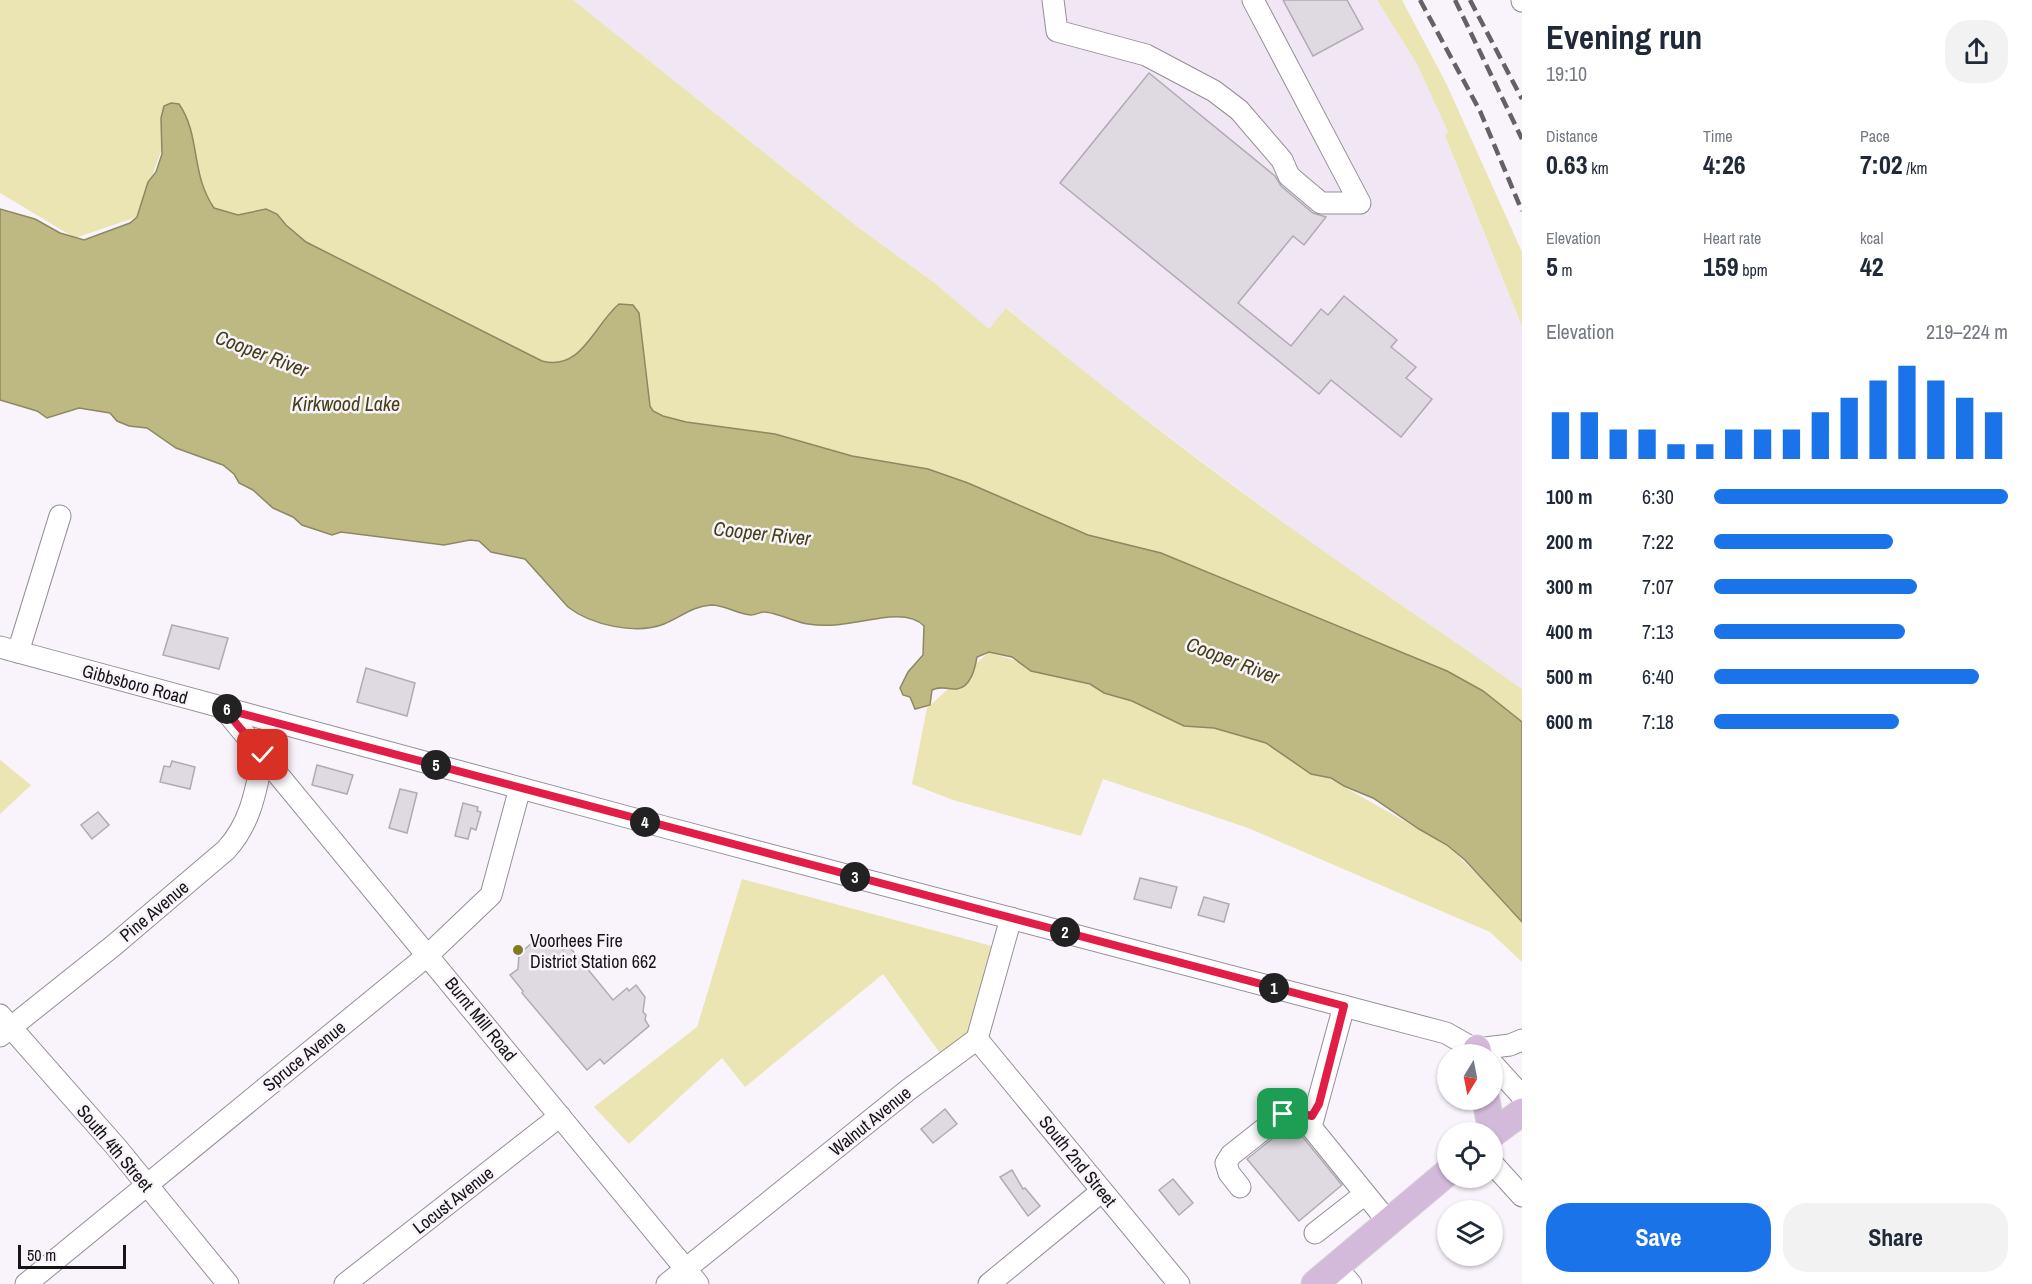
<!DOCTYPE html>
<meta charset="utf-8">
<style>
body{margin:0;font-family:"Archivo Narrow",sans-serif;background:#f2f2f3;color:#1f2937;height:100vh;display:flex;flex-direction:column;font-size:22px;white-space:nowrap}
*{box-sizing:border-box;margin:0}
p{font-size:20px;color:#747a83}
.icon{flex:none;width:33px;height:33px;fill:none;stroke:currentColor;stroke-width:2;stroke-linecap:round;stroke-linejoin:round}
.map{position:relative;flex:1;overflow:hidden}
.sheet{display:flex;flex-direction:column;background:#fff;width:510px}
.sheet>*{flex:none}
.needle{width:39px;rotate:190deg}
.controls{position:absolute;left:1437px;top:1044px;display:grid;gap:12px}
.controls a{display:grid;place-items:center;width:66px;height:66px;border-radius:50%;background:#fff;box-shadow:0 2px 4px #0004;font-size:30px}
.scale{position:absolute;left:18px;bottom:15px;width:108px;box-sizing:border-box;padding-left:6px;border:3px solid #161416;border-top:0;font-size:16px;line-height:21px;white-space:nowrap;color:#161416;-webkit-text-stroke:4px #f9f3fb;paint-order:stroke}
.pin{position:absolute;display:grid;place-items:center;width:51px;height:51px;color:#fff;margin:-26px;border-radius:12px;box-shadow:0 3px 9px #0006}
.km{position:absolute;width:30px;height:30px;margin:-15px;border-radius:50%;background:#222;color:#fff;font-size:16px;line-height:30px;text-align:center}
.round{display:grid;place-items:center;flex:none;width:63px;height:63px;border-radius:24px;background:#f2f2f3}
.head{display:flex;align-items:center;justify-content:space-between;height:102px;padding:0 24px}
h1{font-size:33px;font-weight:700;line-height:45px}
.figures{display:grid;grid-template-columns:repeat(3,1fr);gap:9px;height:102px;padding:6px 24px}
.figures div{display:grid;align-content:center}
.figures b{font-size:26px;font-weight:700}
.figures small{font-size:16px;font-weight:400}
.figures p{font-size:16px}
.chart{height:168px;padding:12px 24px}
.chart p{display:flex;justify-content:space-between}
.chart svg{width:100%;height:108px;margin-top:6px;stroke:#1a73e8;stroke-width:6}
.button{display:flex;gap:12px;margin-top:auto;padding:12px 24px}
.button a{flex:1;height:69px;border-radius:24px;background:#1a73e8;color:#fff;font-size:24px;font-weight:700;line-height:69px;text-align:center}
.button a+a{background:#f2f2f3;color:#1f2937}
ul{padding:0 24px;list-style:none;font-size:20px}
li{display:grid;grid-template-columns:96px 72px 1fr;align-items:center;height:45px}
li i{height:15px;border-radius:8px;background:#1a73e8}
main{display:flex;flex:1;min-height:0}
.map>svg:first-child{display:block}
</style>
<main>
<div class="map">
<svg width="1522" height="1284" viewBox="0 0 1522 1284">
<rect width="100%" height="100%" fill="#f9f3fb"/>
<path fill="#f1e6f4" d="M573 0H1377L1417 64 1448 132 1445 137 1522 326V689L1306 539 1208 466 1086 374 1007 308 989 329 936 284 859 228Z"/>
<g fill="#eae5b3">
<path d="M0 0H573L859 228 936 284 989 329 1006 308C1103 388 1203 465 1305 538 1377 589 1450 638 1522 689V722L1483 691 1447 671 1161 553 1088 535 969 483 928 469 852 456 775 434 686 422 663 416 653 411 648 397 639 313 619 304C594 325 581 372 542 361L306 242 286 225 277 213 266 209 239 215 214 208C194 178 188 140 178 105L137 217 75 238 0 193Z"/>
<path d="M1377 0H1402L1447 85 1522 252V326L1445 136 1448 132 1417 64Z"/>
<path d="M989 652 1266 743 1447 845 1522 918V962L1490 932 1248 828 1103 779 1081 836 953 800 912 784 927 708Z"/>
<path d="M0 760 31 785 0 814Z"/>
<path d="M742 879 1003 949 979 1031 947 1063 883 974 745 1087 722 1058 629 1144 594 1107 697 1027Z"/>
</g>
<path fill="#beb983" stroke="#8c8862" stroke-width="1.5" d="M171 103 179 104C201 136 190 173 214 208L238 215 266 209 277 214 286 225 306 242 542 361C581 372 594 325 619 304L633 305 639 313 650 406 653 411 663 416 686 422 775 434 852 456 928 469 968 483 1088 535 1161 553 1447 671 1483 691 1522 722V922L1465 860 1447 845 1419 829 1373 798 1344 786 1331 778 1311 774 1266 743 1214 728 1184 726 1132 701 1104 693 1090 684 1031 671 1012 657 989 652 977 657C975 668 971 687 957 689 946 690 942 685 932 690L930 705 915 709 910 697 903 695 900 688 908 672 923 655 924 626C914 615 894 616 881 618 856 622 833 628 808 624 798 623 772 611 764 612 760 612 756 615 751 615 737 614 725 605 711 605 693 606 681 617 664 624 636 635 591 625 568 607L525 559 491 552 479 541 470 540 444 545 341 532 332 535 302 525 293 517 273 508 253 490 239 483 234 474 223 465 176 448 147 428 129 426 117 421 110 413 79 408 47 418 37 411 0 400V209L35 219 60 233 84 240 130 223 137 217 148 182 156 172 162 154 161 118 164 106Z"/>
<g fill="#dfd9e1" stroke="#b0aab2" stroke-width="1.5">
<path d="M1283 0H1347L1363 29 1313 56Z"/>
<path d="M1149 73 1275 176 1281 186 1313 213 1326 217 1304 245 1293 236 1238 303 1291 346 1321 309 1328 315 1344 296 1397 340 1391 347 1416 367 1406 378 1432 399 1401 437 1331 380 1319 394 1060 183Z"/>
<path d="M172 625 228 638 219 669 163 655Z"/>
<path d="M366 668 415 683 407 716 357 702Z"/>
<path d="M172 761 195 767 190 789 160 782 164 766 170 767Z"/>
<path d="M317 765 353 775 347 794 312 785Z"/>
<path d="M400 789 417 793 407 833 389 828Z"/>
<path d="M463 803 478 807 477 811 481 812 476 830 471 828 468 839 455 836Z"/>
<path d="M98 812 109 825 92 839 81 825Z"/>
<path d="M1140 878 1177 887 1171 908 1134 899Z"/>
<path d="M1204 897 1229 904 1224 922 1198 915Z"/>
<path d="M540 936 554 939 563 950 568 945 613 1000 627 988 629 991 636 985 645 997 643 1012 646 1015 645 1020 649 1026 604 1064 600 1059 587 1070 522 993 523 991 510 975 518 969 519 954Z"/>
<path d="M945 1109 957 1124 933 1143 921 1129Z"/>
<path d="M1294 1125 1299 1126 1301 1135 1342 1185 1299 1221 1247 1159 1288 1126Z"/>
<path d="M1012 1170 1023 1189 1025 1188 1040 1206 1028 1216 1000 1177Z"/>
<path d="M1173 1179 1193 1203 1179 1215 1159 1190Z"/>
</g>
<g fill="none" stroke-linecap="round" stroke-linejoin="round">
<g stroke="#948f96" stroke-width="23">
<g id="minor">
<path d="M1053 0 1057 31 1146 55 1214 91 1239 110 1282 160 1289 176 1321 203H1360L1253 0"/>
<path d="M1522 0V1"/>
<path d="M0 647 668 828 1446 1033 1483 1054"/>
<path d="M18 652 60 516"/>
<path d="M224 709 698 1284"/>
<path d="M1344 1006 1311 1127 1389 1223"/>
<path d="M0 1015 117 1148 228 1284"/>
<path d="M0 1036 113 946 226 850C251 823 256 790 263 755"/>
<path d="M977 1039 1179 1284"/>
<path d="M1477 1049 1510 1045 1522 1040"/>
<path d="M1492 1063 1522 1096"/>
<path d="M1492 1163 1522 1196"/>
<path d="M1240 1187 1229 1173 1226 1163 1231 1155 1283 1114 1294 1112 1312 1116"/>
<path d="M1315 1233 1365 1194"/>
<path d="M1336 1267 1351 1284"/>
<path d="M26 1284 428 955 491 895 520 788"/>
<path d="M345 1284 560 1116"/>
<path d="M667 1284 908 1090 977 1039 1011 918"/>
<path d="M989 1284 1102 1191"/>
</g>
</g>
<g stroke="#d5d5d5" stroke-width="29">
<g id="major">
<path d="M1477 1049 1478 1054"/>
<path d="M1486 1100 1492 1132"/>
<path d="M1492 1134 1522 1112"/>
<path d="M1315 1284 1448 1172"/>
</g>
</g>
<use href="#minor" stroke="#fff" stroke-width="21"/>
<use href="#major" stroke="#d3b9da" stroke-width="27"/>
<g stroke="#656266" stroke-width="4.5" stroke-dasharray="12 6" stroke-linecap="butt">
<path d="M1420 0 1480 111 1522 211"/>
<path d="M1455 0 1522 139"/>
<path d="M1470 0 1522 99"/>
</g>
</g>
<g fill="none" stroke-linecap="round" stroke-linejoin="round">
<g stroke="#fff" stroke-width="12">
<path id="route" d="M263 755 224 709 1344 1006 1319 1104 1312 1116 1294 1112 1283 1114"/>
</g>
<use href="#route" stroke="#e11d48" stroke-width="8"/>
</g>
<circle fill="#83791e" stroke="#f9f3fb" stroke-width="2" cx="518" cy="950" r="6"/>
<g text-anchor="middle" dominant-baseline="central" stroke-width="5" stroke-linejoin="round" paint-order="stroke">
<g font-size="18" fill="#161416" stroke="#f9f3fb">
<text transform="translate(135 684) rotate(15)">Gibbsboro Road</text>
<text transform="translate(154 911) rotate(-40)">Pine Avenue</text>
<text transform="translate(481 1019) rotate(51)">Burnt Mill Road</text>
<text transform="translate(304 1056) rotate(-39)">Spruce Avenue</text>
<text transform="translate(870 1121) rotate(-39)">Walnut Avenue</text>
<text transform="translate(115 1148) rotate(50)">South 4th Street</text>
<text transform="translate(1078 1161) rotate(51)">South 2nd Street</text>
<text transform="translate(453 1200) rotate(-38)">Locust Avenue</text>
</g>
<g font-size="18" fill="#161416" stroke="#f9f3fb" text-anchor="start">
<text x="530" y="940">Voorhees Fire<tspan x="530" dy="21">District Station 662</tspan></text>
</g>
<g font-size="20" font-style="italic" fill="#443f14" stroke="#f9f3fb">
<text transform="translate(262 353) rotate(21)">Cooper River</text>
<text x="346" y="403">Kirkwood Lake</text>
<text transform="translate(762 533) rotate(6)">Cooper River</text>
<text transform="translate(1233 660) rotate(21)">Cooper River</text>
</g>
</g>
</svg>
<div class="controls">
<a><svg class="needle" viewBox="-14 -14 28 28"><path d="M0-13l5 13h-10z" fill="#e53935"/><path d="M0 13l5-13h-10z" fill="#747a83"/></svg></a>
<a><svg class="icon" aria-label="locate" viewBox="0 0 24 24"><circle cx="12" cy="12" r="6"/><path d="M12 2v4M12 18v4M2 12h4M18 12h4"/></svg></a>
<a><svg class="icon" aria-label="layers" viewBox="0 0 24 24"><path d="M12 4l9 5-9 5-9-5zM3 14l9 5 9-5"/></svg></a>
</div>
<div class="scale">50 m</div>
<div class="pin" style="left:1283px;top:1114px;background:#1e9e55"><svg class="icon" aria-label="arrive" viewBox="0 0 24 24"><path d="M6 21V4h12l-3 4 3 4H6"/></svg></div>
<div class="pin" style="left:263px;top:755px;background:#d93025"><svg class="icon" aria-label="check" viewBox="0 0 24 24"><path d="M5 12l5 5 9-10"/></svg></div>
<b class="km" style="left:1274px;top:988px">1</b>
<b class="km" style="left:1065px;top:932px">2</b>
<b class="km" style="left:855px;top:877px">3</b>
<b class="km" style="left:645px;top:822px">4</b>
<b class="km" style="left:436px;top:765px">5</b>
<b class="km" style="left:227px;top:709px">6</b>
</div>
<section class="sheet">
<div class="head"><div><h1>Evening run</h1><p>19:10</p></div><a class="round"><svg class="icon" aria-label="share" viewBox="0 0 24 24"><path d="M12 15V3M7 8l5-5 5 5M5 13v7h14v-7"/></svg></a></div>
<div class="figures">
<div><p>Distance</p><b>0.63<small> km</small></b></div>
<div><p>Time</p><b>4:26</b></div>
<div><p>Pace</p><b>7:02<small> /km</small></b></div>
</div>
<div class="figures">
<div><p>Elevation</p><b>5<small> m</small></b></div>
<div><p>Heart rate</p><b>159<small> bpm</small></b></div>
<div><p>kcal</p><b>42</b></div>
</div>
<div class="chart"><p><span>Elevation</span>219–224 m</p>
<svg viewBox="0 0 160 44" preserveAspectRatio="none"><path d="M5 44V25M15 44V25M25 44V32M35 44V32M45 44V38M55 44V38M65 44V32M75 44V32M85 44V32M95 44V25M105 44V19M115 44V12M125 44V6M135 44V12M145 44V19M155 44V25"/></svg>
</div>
<ul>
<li><b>100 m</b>6:30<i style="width:100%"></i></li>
<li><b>200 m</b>7:22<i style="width:61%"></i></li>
<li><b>300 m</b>7:07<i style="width:69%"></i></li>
<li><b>400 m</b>7:13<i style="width:65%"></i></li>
<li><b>500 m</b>6:40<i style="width:90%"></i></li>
<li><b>600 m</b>7:18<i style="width:63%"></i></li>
</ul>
<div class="button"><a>Save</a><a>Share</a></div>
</section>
</main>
